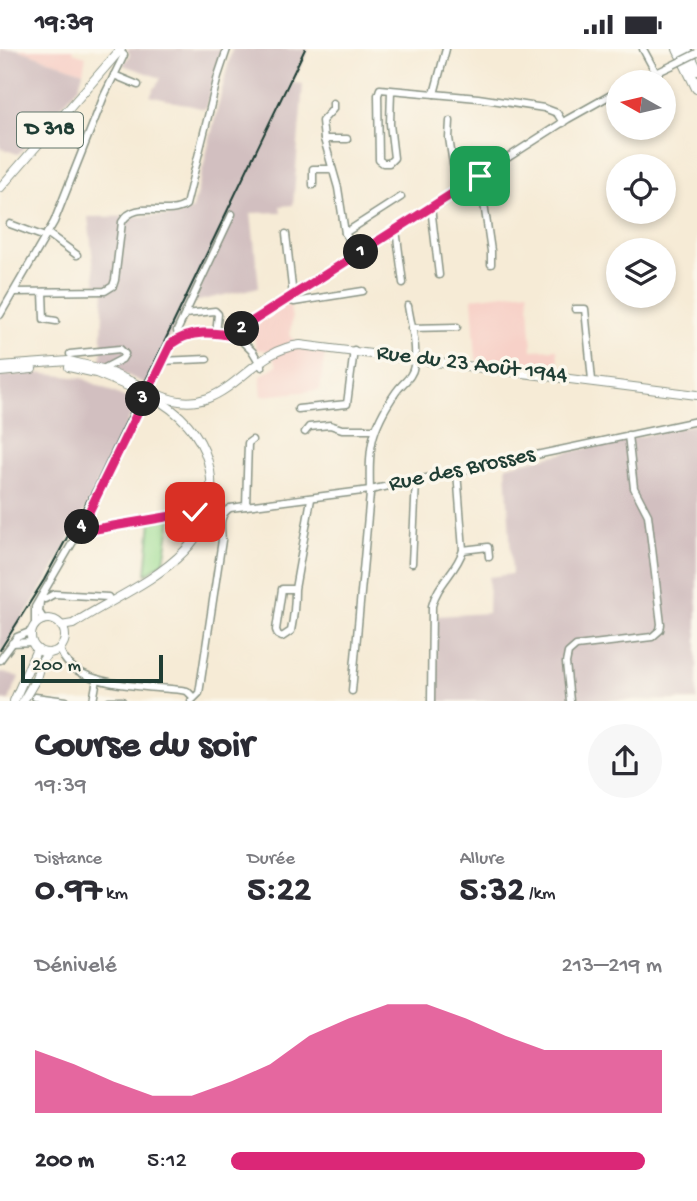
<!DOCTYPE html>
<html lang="fr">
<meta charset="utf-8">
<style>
body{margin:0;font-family:"Gochi Hand",sans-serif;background:#f7f7f7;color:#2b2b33;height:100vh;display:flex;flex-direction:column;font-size:26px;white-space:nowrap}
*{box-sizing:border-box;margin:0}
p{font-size:23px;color:#7c7c81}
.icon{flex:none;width:38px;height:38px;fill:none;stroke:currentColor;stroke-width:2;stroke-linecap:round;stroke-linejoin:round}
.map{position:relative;height:652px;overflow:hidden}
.drawer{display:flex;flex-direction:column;background:#fff;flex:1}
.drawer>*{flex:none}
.needle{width:46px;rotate:278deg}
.fabs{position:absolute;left:606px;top:21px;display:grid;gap:14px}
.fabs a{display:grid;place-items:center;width:70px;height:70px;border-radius:50%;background:#fff;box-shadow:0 4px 10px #0003;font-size:35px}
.scale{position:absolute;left:21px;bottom:18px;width:142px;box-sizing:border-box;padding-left:7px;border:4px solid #1f3d34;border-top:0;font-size:19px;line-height:24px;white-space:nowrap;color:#1f3d34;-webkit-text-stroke:5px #fbf7ec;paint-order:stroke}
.pin{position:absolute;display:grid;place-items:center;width:60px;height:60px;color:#fff;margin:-30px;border-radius:14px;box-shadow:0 4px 10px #0006}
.km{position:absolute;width:35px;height:35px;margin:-18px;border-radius:50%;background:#222;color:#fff;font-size:19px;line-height:35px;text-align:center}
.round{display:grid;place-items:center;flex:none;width:74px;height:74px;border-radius:37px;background:#f7f7f7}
.head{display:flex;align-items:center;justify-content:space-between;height:119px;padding:0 35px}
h1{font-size:38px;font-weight:700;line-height:52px}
.figures{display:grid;grid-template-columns:repeat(3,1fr);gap:10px;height:119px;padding:7px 35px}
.figures div{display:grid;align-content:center}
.figures b{font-size:35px;font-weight:700}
.figures small{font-size:19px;font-weight:400}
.figures p{font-size:19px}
.chart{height:196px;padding:14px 35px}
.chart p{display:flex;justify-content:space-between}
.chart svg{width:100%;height:126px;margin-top:7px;fill:#db2777;opacity:.7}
ul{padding:0 35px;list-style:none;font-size:23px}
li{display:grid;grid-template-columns:112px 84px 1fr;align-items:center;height:52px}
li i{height:18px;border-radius:9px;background:#db2777}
.status{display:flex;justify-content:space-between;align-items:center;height:49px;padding:0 35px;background:#fff;direction:ltr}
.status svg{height:19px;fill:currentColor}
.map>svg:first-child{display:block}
</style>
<div class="status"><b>19:39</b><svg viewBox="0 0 49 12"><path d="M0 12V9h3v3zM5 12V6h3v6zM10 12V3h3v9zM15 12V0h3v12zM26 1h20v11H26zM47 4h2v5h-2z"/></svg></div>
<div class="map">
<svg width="697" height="652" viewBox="0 0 697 652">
<rect width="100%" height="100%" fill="#fbf7ec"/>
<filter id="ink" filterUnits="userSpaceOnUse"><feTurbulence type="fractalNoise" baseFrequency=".0143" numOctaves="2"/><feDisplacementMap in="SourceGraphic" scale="14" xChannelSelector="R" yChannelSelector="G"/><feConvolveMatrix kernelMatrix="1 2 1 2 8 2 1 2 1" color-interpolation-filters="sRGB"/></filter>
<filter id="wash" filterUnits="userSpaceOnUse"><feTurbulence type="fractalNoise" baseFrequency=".00686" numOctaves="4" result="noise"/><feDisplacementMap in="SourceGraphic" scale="28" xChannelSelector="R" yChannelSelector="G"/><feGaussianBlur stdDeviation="1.57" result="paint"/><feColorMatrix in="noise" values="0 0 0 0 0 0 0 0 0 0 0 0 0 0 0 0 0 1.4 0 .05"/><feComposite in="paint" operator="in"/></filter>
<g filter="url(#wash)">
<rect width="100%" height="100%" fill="#f6ebd6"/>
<g fill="#f7d1c8">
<path d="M17 0H73V3L86 7 83 23Z"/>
<path d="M528 242 532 301 557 300 559 322 476 311 472 249Z"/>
<path d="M290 256 292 270 290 288 308 302 325 303 320 341 262 347 260 327 277 316 269 302 256 300 252 276 283 257Z"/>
</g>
<g fill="#d2bfc0">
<path d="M0 0H17L83 23 79 37 18 105 0 99Z"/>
<path d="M127 0H223L205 60 150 47 161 29 123 16 130 6Z"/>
<path d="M232 0H309L293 34 303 35 293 156 280 157 281 163 251 164 259 238 194 253 188 250 147 336 101 313 104 237H96L88 168 176 167 193 160Z"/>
<path d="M36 324 82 329 128 350 132 344 140 348 79 473 52 523 0 606V327Z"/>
<path d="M697 375V651L436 652 437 567 488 564 489 528 512 525 506 417Z"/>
<path d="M0 623 19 628 9 651H0Z"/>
</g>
<path fill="#9edd93" stroke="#5e8d64" stroke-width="2" d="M171 469 164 513 146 525 151 472Z"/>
</g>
<g filter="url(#ink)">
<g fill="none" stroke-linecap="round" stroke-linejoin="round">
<g stroke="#8a9485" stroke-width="9">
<g id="minor">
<path d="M643 0 656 24"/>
<path d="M114 26 138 36"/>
<path d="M637 33 671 17"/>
<path d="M391 41 390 75 394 109 389 114H383L379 111 378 46 380 40 391 41 478 49 544 59 557 64 563 74"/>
<path d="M434 45 446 0"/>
<path d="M333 54V60L322 72 324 90 338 139 345 184 358 205"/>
<path d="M450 72 449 89 457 141"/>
<path d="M324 90H347"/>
<path d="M480 127 491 202V215"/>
<path d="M313 136V120H332"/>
<path d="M431 158 439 226"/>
<path d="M10 175 45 188"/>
<path d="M394 182 397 188 403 234"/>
<path d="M47 184 77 206"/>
<path d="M345 184 401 148"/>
<path d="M286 185 293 247"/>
<path d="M14 243 105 242 113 237 115 231 122 173C135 150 166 169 186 156L218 27 227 0"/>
<path d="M43 243 44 270 56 272"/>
<path d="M288 251 294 253 363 242"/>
<path d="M575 260H585L592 331"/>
<path d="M185 265 215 262 218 265 216 285"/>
<path d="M0 266 54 173 104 47 124 6 119 2"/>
<path d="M411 279 457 278"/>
<path d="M238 288 241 280 248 275 568 70 618 42"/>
<path d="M179 289 177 282 232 165"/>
<path d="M70 305 120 300 125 305 122 310 101 321"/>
<path d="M161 312 207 310"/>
<path d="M298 360 347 355 354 301"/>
<path d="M305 383 309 378 330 376 342 380H374"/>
<path d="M246 457 248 394 252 391"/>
<path d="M81 479 90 481 195 462"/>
<path d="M463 501 488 498 489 508"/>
<path d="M412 514 416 432"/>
<path d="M295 540H282L276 581 278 586 282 588 291 582C294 567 295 554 295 540L311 450"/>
<path d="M41 548 45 550 54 545 108 548 110 551"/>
<path d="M40 552 39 563 44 571"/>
<path d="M35 577V558L81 479 171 294C191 280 215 284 238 288L253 303 262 318"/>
<path d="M12 594 32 593"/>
<path d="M60 599C68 639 149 637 181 641L187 642 193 648"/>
<path d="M0 611 17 588 32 582"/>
<path d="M352 642 370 445C369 399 369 382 396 343 403 333 412 329 414 317 418 298 411 276 408 257"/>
<path d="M35 648 66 652"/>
<path d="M93 652 97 630"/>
<path d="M109 652H122"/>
<path d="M191 652 199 644 200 638 222 491C221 479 218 466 230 459L370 441 697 372"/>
<path d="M431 652 432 557C437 535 457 522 463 501L457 422"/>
<path d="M570 652 566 614 568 604 576 597 652 588 660 581 661 575 648 466 634 439 628 386"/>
</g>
</g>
<g stroke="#8a9485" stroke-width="10">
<g id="major">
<path d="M0 139 121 0"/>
<path d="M0 317 69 312 102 320 132 333"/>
<path d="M69 318 96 324 130 338"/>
<path d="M0 323 32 320"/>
<path d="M159 346C225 375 245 301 300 296L697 346"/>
<circle cx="48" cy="587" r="17"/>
<path d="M61 577 73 575C131 537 224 508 210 422 205 392 186 369 161 353"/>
<path d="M14 652 37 600"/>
<path d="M23 652 36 630 40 615 48 604"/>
</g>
</g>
<g stroke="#8a9485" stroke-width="12">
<g id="highway">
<path d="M678 0 697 39"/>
<path d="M686 0 697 21"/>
</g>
</g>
<use href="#minor" stroke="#fff" stroke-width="6"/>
<use href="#major" stroke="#fff" stroke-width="8"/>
<use href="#highway" stroke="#fff" stroke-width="10"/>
<path stroke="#1f3d34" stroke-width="2" d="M0 601 44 531 95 437 305 0"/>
<g stroke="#8a9485" stroke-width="9" stroke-linecap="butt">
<path id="minor-bridge" d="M671 17 697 4"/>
</g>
<g stroke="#8a9485" stroke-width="10" stroke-linecap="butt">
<g id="major-bridge">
<path d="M132 333 159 346"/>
<path d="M130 338 156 351"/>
</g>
</g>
<use href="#minor-bridge" stroke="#fff" stroke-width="6"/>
<use href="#major-bridge" stroke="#fff" stroke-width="8"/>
</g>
</g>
<g fill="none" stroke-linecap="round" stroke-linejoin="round" filter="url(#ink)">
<g stroke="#fff" stroke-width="14">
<path id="route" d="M195 463 90 481 81 479 171 295C190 280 215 283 238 288L242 280 248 275 480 127"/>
</g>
<use href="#route" stroke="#db2777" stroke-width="9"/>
</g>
<g text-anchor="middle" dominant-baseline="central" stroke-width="7" stroke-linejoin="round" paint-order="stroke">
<rect fill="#fbf7ec" stroke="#61756b" stroke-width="2" x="17" y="63.5" width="66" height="35" rx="5"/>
<g font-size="21" font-weight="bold" fill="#1f3d34">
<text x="50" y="81">D 318</text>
</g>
<g font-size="23" fill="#1f3d34" stroke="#fbf7ec">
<text transform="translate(472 316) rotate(7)">Rue du 23 Août 1944</text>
<text transform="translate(462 421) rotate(-12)">Rue des Brosses</text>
</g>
</g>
</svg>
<div class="fabs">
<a><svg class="needle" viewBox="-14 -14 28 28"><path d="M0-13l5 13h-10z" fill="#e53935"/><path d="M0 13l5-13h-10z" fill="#7c7c81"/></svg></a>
<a><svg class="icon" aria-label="locate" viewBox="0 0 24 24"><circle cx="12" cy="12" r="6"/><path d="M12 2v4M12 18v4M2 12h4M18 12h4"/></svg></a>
<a><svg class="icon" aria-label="layers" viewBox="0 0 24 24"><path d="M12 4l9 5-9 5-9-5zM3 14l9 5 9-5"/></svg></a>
</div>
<div class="scale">200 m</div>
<div class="pin" style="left:480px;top:127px;background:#1e9e55"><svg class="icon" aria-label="arrive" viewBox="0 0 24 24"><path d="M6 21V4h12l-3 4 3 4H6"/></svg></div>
<div class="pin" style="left:195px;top:463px;background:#d93025"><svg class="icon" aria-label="check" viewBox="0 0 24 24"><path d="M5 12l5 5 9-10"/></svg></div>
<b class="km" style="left:361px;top:203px">1</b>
<b class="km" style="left:242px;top:280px">2</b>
<b class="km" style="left:143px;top:350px">3</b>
<b class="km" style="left:82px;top:478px">4</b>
</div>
<section class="drawer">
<div class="head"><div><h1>Course du soir</h1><p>19:39</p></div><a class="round"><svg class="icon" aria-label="share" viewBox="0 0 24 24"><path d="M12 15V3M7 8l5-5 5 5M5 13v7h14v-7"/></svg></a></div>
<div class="figures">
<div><p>Distance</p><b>0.97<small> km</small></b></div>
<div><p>Durée</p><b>5:22</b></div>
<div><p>Allure</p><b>5:32<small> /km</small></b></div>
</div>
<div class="chart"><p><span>Dénivelé</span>213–219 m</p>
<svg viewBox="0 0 160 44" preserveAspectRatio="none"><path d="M0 44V22L10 27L20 33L30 38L40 38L50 33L60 27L70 17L80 11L90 6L100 6L110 11L120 17L130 22L140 22L150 22L160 22V44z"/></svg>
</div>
<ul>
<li><b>200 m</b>5:12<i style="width:96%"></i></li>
</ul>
</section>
